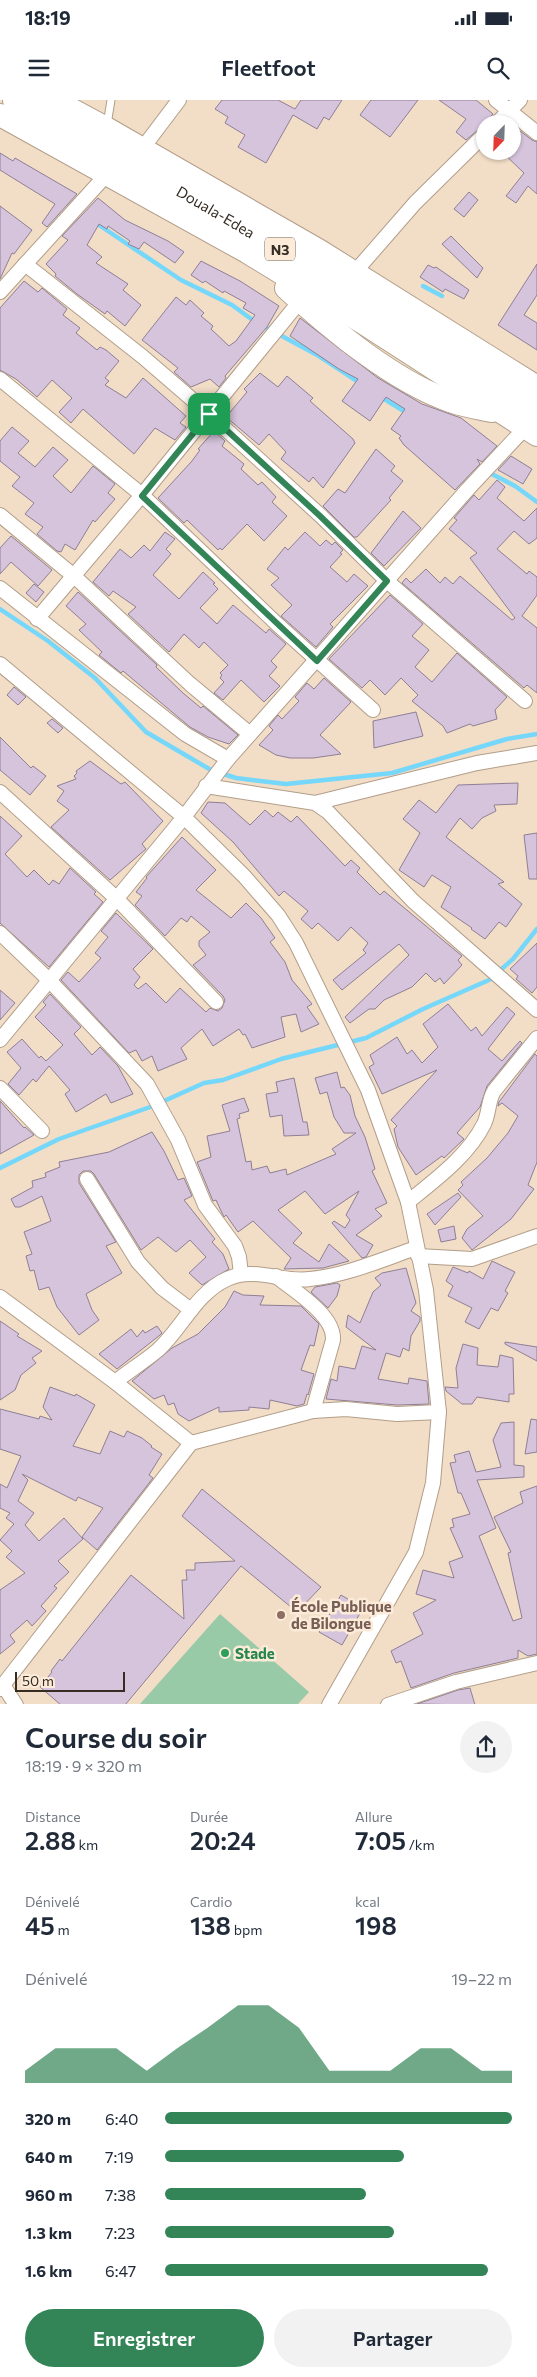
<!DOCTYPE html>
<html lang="fr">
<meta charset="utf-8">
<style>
body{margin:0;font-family:Commissioner,sans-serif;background:#f2f2f3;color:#1f2937;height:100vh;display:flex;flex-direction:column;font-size:19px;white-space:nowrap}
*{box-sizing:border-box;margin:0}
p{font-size:16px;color:#747a83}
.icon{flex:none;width:28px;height:28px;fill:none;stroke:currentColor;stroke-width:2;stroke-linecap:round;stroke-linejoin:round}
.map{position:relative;height:1604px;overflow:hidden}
.side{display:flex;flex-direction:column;background:#fff;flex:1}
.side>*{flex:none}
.needle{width:32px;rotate:203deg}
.buttons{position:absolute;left:476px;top:15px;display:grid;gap:10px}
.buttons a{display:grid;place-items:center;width:45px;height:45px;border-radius:50%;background:#fff;box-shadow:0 1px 4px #0004;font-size:25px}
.scale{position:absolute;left:15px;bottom:12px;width:110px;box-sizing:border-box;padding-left:5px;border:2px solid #352d24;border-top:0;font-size:14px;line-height:18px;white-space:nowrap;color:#352d24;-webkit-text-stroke:4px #fcebd9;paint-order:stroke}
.pin{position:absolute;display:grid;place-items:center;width:42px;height:42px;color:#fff;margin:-21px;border-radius:10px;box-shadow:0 2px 8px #0006}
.round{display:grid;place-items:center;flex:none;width:52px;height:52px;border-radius:26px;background:#f2f2f3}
.summary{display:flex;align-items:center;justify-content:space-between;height:85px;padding:0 25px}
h1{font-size:28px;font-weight:600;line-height:38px}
.figures{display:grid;grid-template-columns:repeat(3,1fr);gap:8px;height:85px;padding:5px 25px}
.figures div{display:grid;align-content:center}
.figures b{font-size:25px;font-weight:600}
.figures small{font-size:14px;font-weight:400}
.figures p{font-size:14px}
.chart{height:140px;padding:10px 25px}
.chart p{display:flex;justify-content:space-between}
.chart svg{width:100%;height:90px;margin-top:5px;fill:#338557;opacity:.7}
.button{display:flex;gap:10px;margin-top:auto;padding:10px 25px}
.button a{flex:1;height:58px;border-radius:30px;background:#338557;color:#fff;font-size:20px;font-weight:600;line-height:58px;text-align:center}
.button a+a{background:#f2f2f3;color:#1f2937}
ul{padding:0 25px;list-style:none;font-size:16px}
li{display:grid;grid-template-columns:80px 60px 1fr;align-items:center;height:38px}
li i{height:12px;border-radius:6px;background:#338557}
.status{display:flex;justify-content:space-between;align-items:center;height:35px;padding:0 25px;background:#fff;direction:ltr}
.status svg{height:14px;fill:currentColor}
header{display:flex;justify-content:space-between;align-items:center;height:65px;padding:0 25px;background:#fff;font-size:22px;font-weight:600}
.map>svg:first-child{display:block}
</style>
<div class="status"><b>18:19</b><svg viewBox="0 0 49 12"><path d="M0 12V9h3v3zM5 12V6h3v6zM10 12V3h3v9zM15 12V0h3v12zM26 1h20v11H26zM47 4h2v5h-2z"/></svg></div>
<header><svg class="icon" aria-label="menu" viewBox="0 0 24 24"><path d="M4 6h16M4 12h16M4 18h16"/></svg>Fleetfoot<svg class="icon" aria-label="search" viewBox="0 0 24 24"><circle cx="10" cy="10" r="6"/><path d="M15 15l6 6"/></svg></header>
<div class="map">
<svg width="537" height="1605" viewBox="0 0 537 1605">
<rect width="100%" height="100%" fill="#f2ddc7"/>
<path fill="#99caa7" d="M220 1514 309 1592 298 1604H140Z"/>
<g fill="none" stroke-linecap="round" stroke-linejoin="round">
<g stroke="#75d7fa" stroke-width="4.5">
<path d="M99 125 181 180 232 205 254 221 319 256 360 283"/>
<path d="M423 186 442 196"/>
<path d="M381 297 407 313"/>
<path d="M488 372 515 386 537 402"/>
<path d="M0 509 48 541 95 578 146 632 211 670 236 678 286 684 392 673 507 639 537 634"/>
<path d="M0 1068 59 1039 153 1006 204 983 223 980 281 959 366 938 423 909 489 880 513 859 537 829"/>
</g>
</g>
<g fill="#d5c4dc" stroke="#8f7f95">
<path d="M222 0H278L295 9 301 0H342L329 20 324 17 317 29 293 15 266 63 238 47 245 35 225 23 228 17 215 9Z"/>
<path d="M371 0H418L390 37 360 15Z"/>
<path d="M439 0H476L493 14 484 25 466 40 456 32 466 19Z"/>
<path d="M512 25 532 40 537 42V94L528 86 516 103 506 96 524 73 501 51H512Z"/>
<path d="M0 53 13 61 15 58 77 94 47 127 42 123 55 104 0 70Z"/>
<path d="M469 92 478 100 464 117 454 109Z"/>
<path d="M98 98 125 120 168 141 184 152 175 163 144 142 139 149 128 144 130 141 108 126 107 129 99 124 87 145 102 157 96 163 128 184 123 190 141 205 125 226 107 211 105 214 77 194 55 176 56 174 46 164 68 140 62 136Z"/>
<path d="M0 106 32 130 14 154 12 153 0 179Z"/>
<path d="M451 136 483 168 477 178 442 144Z"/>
<path d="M201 161 240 181 279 206 267 227 225 276 226 278 219 287 210 279 191 287 174 272 178 268 142 240 176 197 186 205 190 200 204 213 201 216 213 226 211 229 229 246 236 241 255 215 243 208 246 203 224 191 223 193 205 181 203 183 191 175Z"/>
<path d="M537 164V195L524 215 537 223V250L498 225Z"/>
<path d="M428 165 434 168 436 167 469 190 464 199 445 189 443 192 420 177Z"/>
<path d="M24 181 38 192 42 188 67 209 63 215 80 228 76 233 97 250 100 247 106 250 119 261 105 278 109 281 105 285 126 298 143 278 186 316 180 323 186 327 175 340 155 328 134 354 83 309 71 323 59 312 72 298 52 280 37 297 16 279 0 270V208Z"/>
<path d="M300 218 378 278 422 304 461 318 497 346 482 362 477 359 480 364 455 390 404 345 399 338 401 336 391 329 405 309 386 297 370 321 342 301 358 279 339 269 290 236Z"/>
<path d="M260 273 278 287 287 276 313 298 310 301 353 339 355 343 323 388 313 377 309 382 281 359 286 352 269 334 259 345 226 317 247 292 244 289Z"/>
<path d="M12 327 29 341 18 353 35 367 53 347 68 360 53 376 71 393 93 366 115 384 108 393 115 399 95 422 93 420 75 450 65 444 61 452 57 451 37 434 43 427 25 414 34 403 12 386 20 377 0 361V341Z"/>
<path d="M214 331 225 341 222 346 244 364 241 369 258 385 262 382 276 397 272 402 287 416 264 441 247 424 222 450 220 448 218 450 187 420 184 423 158 398 192 361 200 350 198 349Z"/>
<path d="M376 349 395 366 391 371 403 381 389 398 391 400 357 437H354L323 406 338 389 345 393Z"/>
<path d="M511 356 532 369 523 384 498 370Z"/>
<path d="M497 380 505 387 497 398 524 421 537 408V438L529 444 514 431 497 449 527 474 529 471 537 477V495L522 516 537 528V593L527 585 524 588 402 483 406 478 411 483 426 469 440 483 445 477 453 484 460 476 512 520 515 518 470 458 477 453 449 429 457 420 454 418 474 395 479 400Z"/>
<path d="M403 411 421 428 384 466 371 453Z"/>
<path d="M165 432 175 439 166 449 171 454 153 475 179 499 203 472 215 483 213 484 218 489 200 508 217 524 233 505 266 533 269 529 286 544 271 561 277 567 269 576 280 586 264 602 241 580 223 600 214 593 224 582 220 578 222 575 220 573 228 565 204 542 199 548 184 534 169 552 128 514 136 507 113 491 109 496 93 482 120 449 131 458 144 445 150 451Z"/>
<path d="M305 432 320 446 326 440 332 445 335 442 343 450 340 453 342 454 330 467 347 482 354 474 368 486 330 524 333 527 316 547 281 516 292 505 271 485 279 478 267 469 285 447 288 450Z"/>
<path d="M11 436 52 470 38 486 11 462 0 474V448Z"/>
<path d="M34 484 44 492 36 502 26 493Z"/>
<path d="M78 492 157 565 156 567 183 593 201 608 203 606 238 635 229 644 208 637 190 627 123 571 121 573 99 555 102 552 79 530 86 524 66 506Z"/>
<path d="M390 495 423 524 412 536 429 550 415 567 432 582 457 553 507 597 495 610 497 619 473 626 470 624 447 633 443 626 412 601 418 595 401 578 385 595 370 580 362 588 329 559Z"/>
<path d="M324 578 351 602 320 635 341 654 313 658H290L276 655 259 645 273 630 269 626 278 615 282 619 299 601 295 597 307 583 314 589Z"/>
<path d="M14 587 26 597 18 605 7 595Z"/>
<path d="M416 612 423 636 374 648 373 621Z"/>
<path d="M52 619 63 628 58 633 47 623Z"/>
<path d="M0 637 31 668 33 666 46 676 30 695 0 670Z"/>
<path d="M90 661 121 684 125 682 163 721 142 744 146 749 110 780 51 727 69 710 57 701 64 691 57 686 76 679 74 676 77 673 76 671Z"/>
<path d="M518 683 517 704 494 705 496 711 482 718 472 729 460 718 446 737 504 782 498 784 522 804 506 827 499 822 485 839 471 829 472 828 441 807 451 787 432 775 424 787 399 770 420 733 403 719 419 700 436 713 458 685Z"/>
<path d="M208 702 225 703 250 725 265 710 273 717 278 712 291 722 297 716 345 766 351 760 360 768 357 772 380 795 384 791 462 856 458 860 462 865 444 884 440 878 435 882 426 873 412 887 384 900 375 909H369L350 923 345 917 409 855 399 844 342 890 333 880 366 853 363 850 368 843 351 827 338 841 318 823 312 829 301 819 308 811 284 791 279 796 233 742 201 713Z"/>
<path d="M0 716 22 736 5 754 27 777 34 770 49 785 53 780 59 784 70 768 96 792 94 794 103 802 49 867 0 823Z"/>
<path d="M537 733V779H529L524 735Z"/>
<path d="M182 737 216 770 196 790 231 818 246 803 261 818 275 838 270 842 285 862 292 880 312 904 307 907 319 924 301 932 296 914 281 917 285 937 252 948 245 934 243 935 239 929 213 946 202 929 181 948 187 959 158 971 152 956 142 961 136 950 129 953 61 880 68 872 79 882 101 858 95 853 108 837 101 831 116 813 153 849 133 869 140 877 134 885 138 889 146 883 166 903 180 888 206 912 210 908 218 911 222 908 225 900 223 896 193 865 206 855 199 846V841L210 832 191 816 187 822 181 818 165 836 135 805 142 796 136 792 147 778 146 777Z"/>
<path d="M537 843V887L532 893 516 879 518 876 510 869Z"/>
<path d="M0 890 15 903 0 920Z"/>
<path d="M50 894 81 927 74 934 92 955 100 947 118 966 133 994 111 1003 106 994 76 1012 65 994 70 990 49 966 36 982 33 979 19 995 8 984 21 968 7 952 22 939 39 958 41 956 46 961 63 945 35 917 46 905 43 902Z"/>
<path d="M448 904 471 931 476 927 482 936 507 907 515 914 488 949 502 961 520 941 522 943 487 986 480 1007 457 1033 464 1039 444 1058 442 1056 416 1075 398 1047 394 1029 397 1026 391 1020 437 970 382 994 369 967 374 964 370 955 397 937 407 954 412 950 422 963 438 947 423 924Z"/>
<path d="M535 954 537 956V1062L528 1085 534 1089 511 1119 472 1150 462 1138 467 1129 483 1116 458 1090 463 1085 461 1082 487 1058 508 1033 518 1016 502 1003 498 1006 499 1002Z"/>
<path d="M337 972 341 988 344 987 350 995 355 1016 365 1037 375 1069 372 1071 387 1103 375 1109 382 1116 356 1135 373 1145 366 1157 362 1158 332 1123 334 1121 345 1128 350 1120 346 1115 359 1091 325 1114 305 1091 278 1110 302 1133 293 1143 319 1162 329 1144 349 1161 323 1168 284 1169 291 1158 253 1121 238 1132 226 1115 224 1117 222 1113 216 1100 213 1101 197 1062 211 1057 207 1036 230 1031 222 1005 244 998 249 1011 239 1014 240 1018 237 1019 246 1062 251 1061 252 1070 267 1066 270 1073 286 1069 287 1075 336 1054 332 1049 356 1033H344L334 1017 327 992 320 994 315 978Z"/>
<path d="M294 978 303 1022H307L309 1035 284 1036 282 1015 270 1017 266 994 278 992 276 982Z"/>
<path d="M0 1001 24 1028 25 1027 34 1035 0 1054Z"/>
<path d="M152 1032 164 1051 178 1080 184 1078 192 1096 184 1100 215 1139 212 1142 223 1154 229 1169 202 1185 189 1173 206 1157 190 1140 176 1152 158 1137 141 1150 94 1074 91 1071H83L79 1075V1083L116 1142 106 1146 122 1173 86 1194 92 1210 99 1220 79 1235 57 1207 49 1187 39 1190 34 1170 30 1171 26 1156 32 1154 24 1132 51 1121 42 1096 20 1107H15L11 1099 33 1087 32 1081 46 1077 45 1073 60 1067 59 1062 109 1052Z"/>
<path d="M458 1093 461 1097 435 1125 427 1114Z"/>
<path d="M454 1126 456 1139 441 1142 438 1130Z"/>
<path d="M492 1161 515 1172 505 1191 508 1193 498 1211 491 1208 479 1229 465 1222 472 1208 448 1196 453 1186 446 1181 453 1167 468 1173 469 1171 483 1179Z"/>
<path d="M406 1168 416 1203 411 1211 420 1217V1221L411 1236 409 1251 403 1248 400 1257 386 1253 378 1279 408 1284 409 1278 427 1281 429 1304 397 1305 326 1299 331 1279 337 1281 339 1266 355 1269 362 1246 376 1250 346 1227 348 1215 360 1223 373 1192 381 1185 375 1178 382 1173Z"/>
<path d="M337 1183 340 1185 337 1196 328 1208 311 1192 315 1187Z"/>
<path d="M234 1191 243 1195 264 1196 260 1205 301 1206 319 1224 314 1246 310 1245 301 1270 314 1274 308 1295 307 1294 304 1304 297 1306 270 1300 269 1309 249 1307V1310L219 1312V1307L189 1321 178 1314 174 1303 168 1305 164 1295 154 1299 132 1281 172 1248 198 1234 225 1207Z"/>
<path d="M0 1221 19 1234 17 1236 42 1251 32 1258 36 1263 21 1275 15 1290 0 1300Z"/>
<path d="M157 1226 162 1233 160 1235 117 1269 99 1254 131 1229 137 1237 143 1230 145 1233Z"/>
<path d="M505 1242 537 1247V1261L505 1244Z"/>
<path d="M463 1244 478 1248 477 1265 498 1267 500 1255 513 1258 514 1294H509V1302L477 1297 472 1304H462L446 1291 445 1287 458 1288 456 1268Z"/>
<path d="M50 1287 75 1296 76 1294 95 1305 73 1346 100 1354 110 1331 124 1337 127 1331 142 1338 152 1346 151 1347 162 1354 149 1375 153 1378 97 1450 82 1437 103 1408 78 1397 76 1401 22 1374 28 1380 18 1401 34 1413 25 1425 39 1441 64 1418 83 1439 58 1461 69 1472 54 1486 57 1488 41 1506 46 1511 32 1526 27 1520 10 1535 15 1542 0 1554V1490L25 1473 6 1457 12 1451 0 1440 14 1424 6 1418 10 1413 0 1408V1384L7 1388 21 1356 0 1349V1309L39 1319 40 1316 52 1320 43 1307Z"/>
<path d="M531 1319 537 1320V1352L525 1354Z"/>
<path d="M514 1322V1365L524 1366V1377L477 1380 496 1428 479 1436 513 1521 522 1518 508 1453 511 1452 494 1417 523 1403 520 1392 537 1386V1554L528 1556 518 1550V1558L454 1573 411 1588 401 1561 396 1563 391 1551 423 1534 413 1513 436 1500 416 1494 423 1470 454 1478 449 1462 463 1457 450 1428 454 1427 452 1419 470 1414 461 1393H458L450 1363 456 1362 454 1355 469 1351 476 1372 501 1367 493 1340 501 1323Z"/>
<path d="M202 1389 321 1487 297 1512 241 1466 125 1605H61L40 1587 52 1572 51 1571 60 1559 62 1561 131 1475 184 1519 182 1480H187L186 1470H195V1463L235 1461 182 1416Z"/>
<path d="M341 1495 363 1508 342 1545 319 1532Z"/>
<path d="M470 1588 475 1605 417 1604 458 1590Z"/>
</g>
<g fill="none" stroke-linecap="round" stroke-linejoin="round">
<g stroke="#b29e89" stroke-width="9">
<path id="lane" d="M107 25 111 0"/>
</g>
<g stroke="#b29e89" stroke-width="16">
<g id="street">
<path d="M496 0 537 33"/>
<path d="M496 24 520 0"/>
<path d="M142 49 179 0"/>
<path d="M25 164 143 257 209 314 321 416 387 481 525 601"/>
<path d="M354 173 415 103 485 34"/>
<path d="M0 192 108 73"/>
<path d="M0 279 142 395 277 524 373 610"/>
<path d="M0 415 75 477 190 584 250 634"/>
<path d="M0 488 185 634 228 659 184 717 0 940"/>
<path d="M37 519 142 395 300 201"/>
<path d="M0 564 184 717 244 776 278 815 296 843 368 990 408 1102 426 1190 439 1312 433 1383 416 1452 329 1605"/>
<path d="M228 659 468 389 526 327"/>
<path d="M206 686 315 703 328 712 413 801 537 910"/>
<path d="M0 692 116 798 216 902"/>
<path d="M315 703 477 663 537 653"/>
<path d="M0 833 49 880 147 984 178 1040 205 1105 235 1146 239 1157 241 1174"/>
<path d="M0 988 42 1031"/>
<path d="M87 1079 138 1162 162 1188 191 1210"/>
<path d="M408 1102C435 1080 468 1056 484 1024 489 1014 488 1001 494 991L537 938"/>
<path d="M418 1156 472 1159 537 1136"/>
<path d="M276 1176C294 1191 335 1215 333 1240L313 1311"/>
<path d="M0 1197 115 1282 191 1343"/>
<path d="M115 1282C129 1271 145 1261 158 1250 182 1228 196 1193 227 1179 255 1166 282 1183 310 1179 347 1175 381 1160 416 1148"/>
<path d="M3 1585 16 1605"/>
<path d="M0 1589 191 1343 313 1311 346 1309 397 1314 439 1312"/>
<path d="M388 1605 456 1582 537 1563"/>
</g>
</g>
<g stroke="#b29e89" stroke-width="24">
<g id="primary">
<path d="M54 0 106 28 320 151 537 287"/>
<path d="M0 15 247 152 360 221 537 335"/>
<path d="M286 188C331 229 393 281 450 301 464 306 478 308 492 311"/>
</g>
</g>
<g stroke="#b29e89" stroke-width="28">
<g id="highway">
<path id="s1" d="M16 0C195 95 367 200 537 311"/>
</g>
</g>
<use href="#lane" stroke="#fff" stroke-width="7"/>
<use href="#street" stroke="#fff" stroke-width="14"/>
<use href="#primary" stroke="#fff" stroke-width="22"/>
<use href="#highway" stroke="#fff" stroke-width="26"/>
</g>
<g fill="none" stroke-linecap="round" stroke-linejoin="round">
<g stroke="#fff" stroke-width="10">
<path id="route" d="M209 314 320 416 387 481 317 561 142 396Z"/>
</g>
<use href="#route" stroke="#338557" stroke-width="6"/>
</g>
<circle fill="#8d6e63" stroke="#fcebd9" stroke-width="2" cx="281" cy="1515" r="5"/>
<circle fill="#2e9e5b" stroke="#fcebd9" stroke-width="2" cx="225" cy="1553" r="5"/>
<g text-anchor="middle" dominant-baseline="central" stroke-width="5" stroke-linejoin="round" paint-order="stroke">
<rect fill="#fcebd9" stroke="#71665a" stroke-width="1" x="265" y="137.5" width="30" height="23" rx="4"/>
<g font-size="14" font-weight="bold" fill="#352d24">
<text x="280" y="149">N3</text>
</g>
<g font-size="15" fill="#352d24" stroke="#fcebd9">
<text stroke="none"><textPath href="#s1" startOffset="229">Douala-Edea</textPath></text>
</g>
<g font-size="15" font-weight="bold" fill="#785e54" stroke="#fcebd9" text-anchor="start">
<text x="291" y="1506">École Publique<tspan x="291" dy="17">de Bilongue</tspan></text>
</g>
<g font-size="15" font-weight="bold" fill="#27864d" stroke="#fcebd9" text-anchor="start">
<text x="235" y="1553">Stade</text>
</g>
</g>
</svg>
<div class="buttons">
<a><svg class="needle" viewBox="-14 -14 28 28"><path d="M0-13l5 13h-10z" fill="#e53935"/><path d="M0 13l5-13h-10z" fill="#747a83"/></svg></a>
</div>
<div class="scale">50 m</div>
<div class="pin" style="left:209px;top:314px;background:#1e9e55"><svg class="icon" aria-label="arrive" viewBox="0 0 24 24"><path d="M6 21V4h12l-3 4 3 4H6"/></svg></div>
</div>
<section class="side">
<div class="summary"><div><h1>Course du soir</h1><p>18:19 · 9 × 320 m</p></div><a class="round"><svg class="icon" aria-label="share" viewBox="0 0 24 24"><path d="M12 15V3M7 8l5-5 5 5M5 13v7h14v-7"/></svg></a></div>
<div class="figures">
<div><p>Distance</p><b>2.88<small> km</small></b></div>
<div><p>Durée</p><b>20:24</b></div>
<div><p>Allure</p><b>7:05<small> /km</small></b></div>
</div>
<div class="figures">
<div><p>Dénivelé</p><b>45<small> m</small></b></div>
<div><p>Cardio</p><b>138<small> bpm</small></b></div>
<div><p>kcal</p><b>198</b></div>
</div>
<div class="chart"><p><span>Dénivelé</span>19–22 m</p>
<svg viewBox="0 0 160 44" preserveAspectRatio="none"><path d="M0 44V38L10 27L20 27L30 27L40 38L50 27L60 17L70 6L80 6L90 17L100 38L110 38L120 38L130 27L140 27L150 38L160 38V44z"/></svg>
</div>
<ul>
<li><b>320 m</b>6:40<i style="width:100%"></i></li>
<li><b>640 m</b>7:19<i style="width:69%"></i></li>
<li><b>960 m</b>7:38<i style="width:58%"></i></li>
<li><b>1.3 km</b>7:23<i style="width:66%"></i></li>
<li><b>1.6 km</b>6:47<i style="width:93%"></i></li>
</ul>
<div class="button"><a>Enregistrer</a><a>Partager</a></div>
</section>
